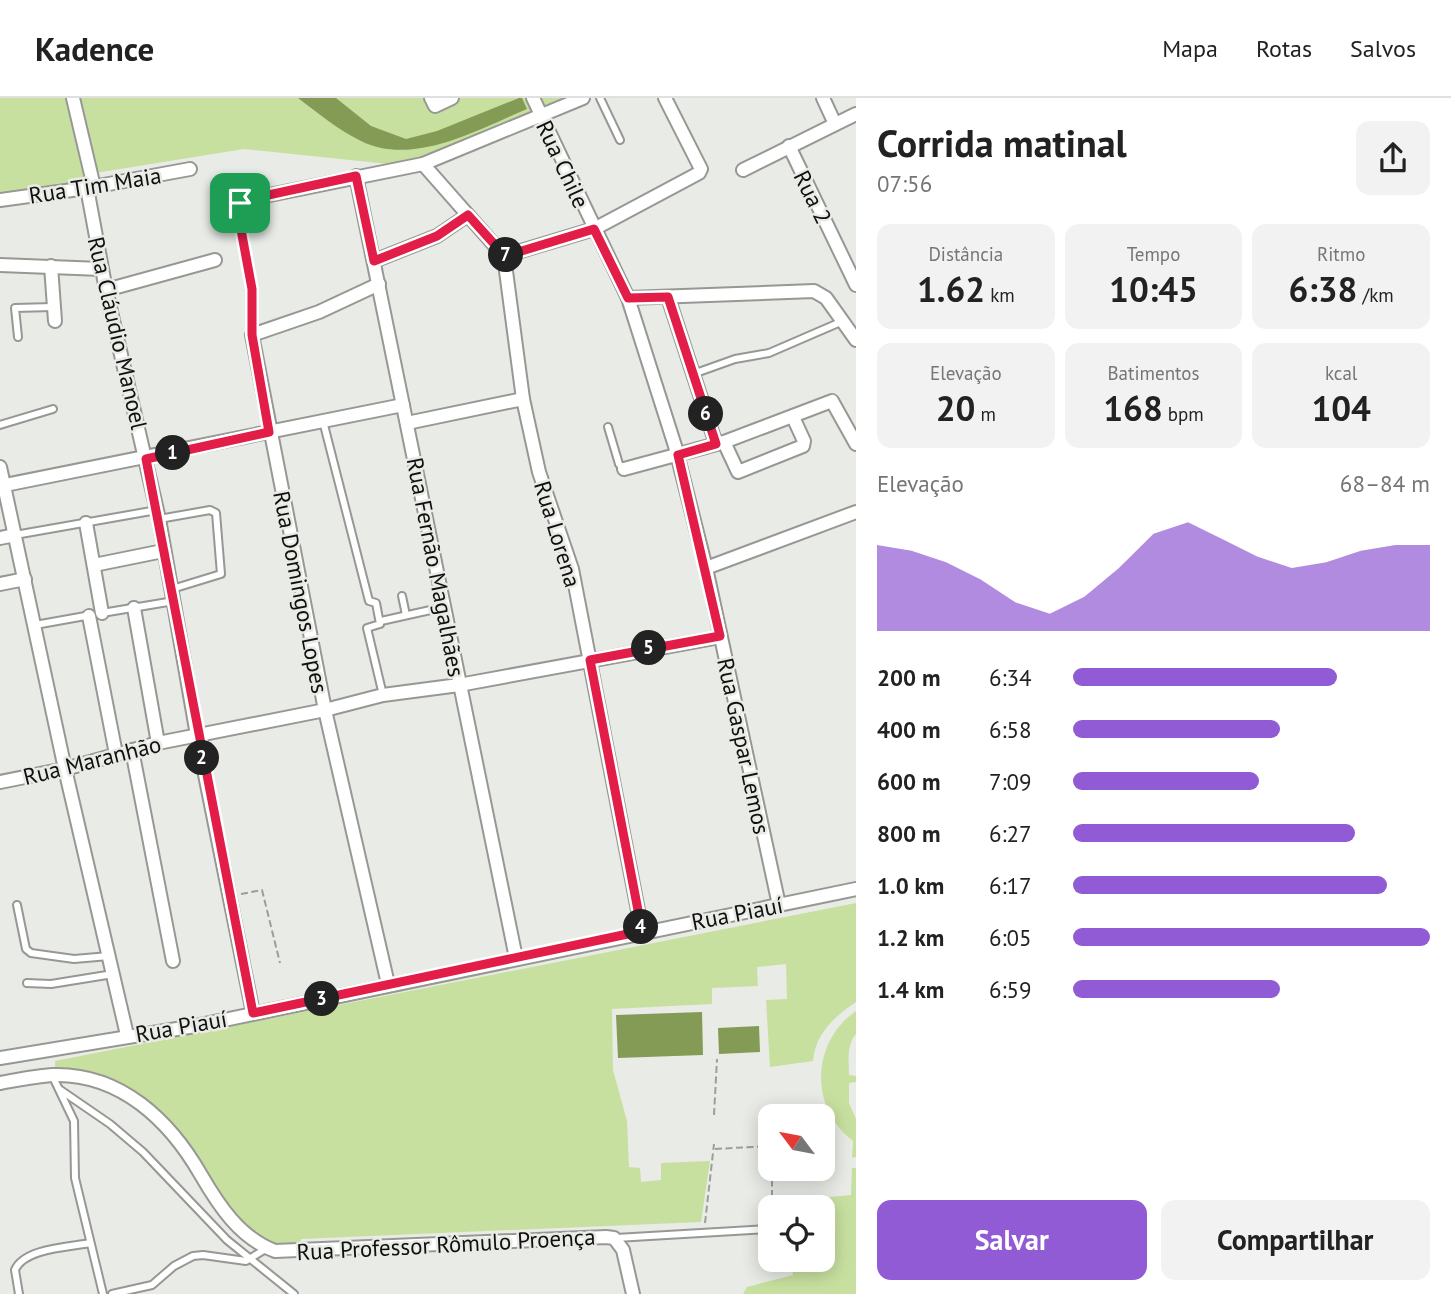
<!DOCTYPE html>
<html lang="pt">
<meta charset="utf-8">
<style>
body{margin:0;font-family:"PT Sans",sans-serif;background:#f2f2f2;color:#222;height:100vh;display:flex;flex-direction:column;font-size:26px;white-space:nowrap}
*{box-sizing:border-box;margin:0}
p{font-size:23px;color:#767676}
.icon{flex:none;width:38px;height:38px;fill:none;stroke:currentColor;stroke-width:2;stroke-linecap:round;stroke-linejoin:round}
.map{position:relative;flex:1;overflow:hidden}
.side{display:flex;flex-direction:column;background:#fff;width:595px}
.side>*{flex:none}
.needle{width:46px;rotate:302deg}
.tools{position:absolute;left:758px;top:1006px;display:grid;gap:14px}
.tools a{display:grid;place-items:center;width:77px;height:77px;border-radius:14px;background:#fff;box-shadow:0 4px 18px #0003;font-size:35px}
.pin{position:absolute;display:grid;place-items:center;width:60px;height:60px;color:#fff;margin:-30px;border-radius:14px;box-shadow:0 4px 10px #0006}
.km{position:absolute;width:35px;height:35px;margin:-18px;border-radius:50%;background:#222;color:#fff;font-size:19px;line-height:35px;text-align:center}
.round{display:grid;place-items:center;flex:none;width:74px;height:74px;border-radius:14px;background:#f2f2f2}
.head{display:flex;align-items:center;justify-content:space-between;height:119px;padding:0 21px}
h1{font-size:38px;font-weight:600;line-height:52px}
.metrics{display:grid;grid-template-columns:repeat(3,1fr);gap:10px;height:119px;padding:7px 21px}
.metrics div{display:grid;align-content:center;border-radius:14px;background:#f2f2f2;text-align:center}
.metrics b{font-size:35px;font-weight:600}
.metrics small{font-size:19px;font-weight:400}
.metrics p{font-size:19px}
.chart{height:196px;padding:14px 21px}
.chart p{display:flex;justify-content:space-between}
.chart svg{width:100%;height:126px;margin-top:7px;fill:#905bd4;opacity:.7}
.action{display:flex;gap:14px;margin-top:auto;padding:14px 21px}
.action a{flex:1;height:80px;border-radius:14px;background:#905bd4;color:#fff;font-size:28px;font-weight:600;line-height:80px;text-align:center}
.action a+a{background:#f2f2f2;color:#222}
ul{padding:0 21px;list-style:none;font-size:23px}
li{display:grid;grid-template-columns:112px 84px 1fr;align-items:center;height:52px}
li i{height:18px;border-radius:9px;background:#905bd4}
header{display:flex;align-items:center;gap:42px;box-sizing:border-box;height:98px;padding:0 35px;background:#fff;border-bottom:2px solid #e0e0e0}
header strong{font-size:33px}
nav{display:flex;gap:38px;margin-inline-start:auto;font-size:24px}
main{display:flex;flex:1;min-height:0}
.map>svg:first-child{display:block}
</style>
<header>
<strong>Kadence</strong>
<nav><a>Mapa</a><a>Rotas</a><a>Salvos</a></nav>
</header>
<main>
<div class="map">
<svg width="856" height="1196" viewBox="0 0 856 1196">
<rect width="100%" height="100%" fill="#e9ebe6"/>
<g fill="#c8e09f">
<path d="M0 0H591C540 23 471 62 417 69L244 51 89 76 91 84 0 96Z"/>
<path d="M856 805V904C835 918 815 936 813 963L770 969 766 902 787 901 786 866 757 869 758 888 712 890V906L612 911 613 972 627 1023 629 1069 640 1070 641 1084 661 1082V1065L710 1063 701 1124 301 1141V1146C293 1146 283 1148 275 1146 262 1144 252 1135 243 1126 219 1102 204 1071 185 1043 155 998 109 973 55 970V963Z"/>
<path d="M856 913V936C846 948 849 963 849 977L856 978V984L849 985V1005L856 1021V1059L852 1060 853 1043C809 1010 811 944 856 913Z"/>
<path d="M852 1070H856V1196H743L747 1189 793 1177 790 1162H822V1110L779 1109 789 1103 851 1097Z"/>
</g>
<g fill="#839b55">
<path d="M298 0H336L371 28 406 41 437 33 519 0H522L527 11C479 31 413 69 361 43 338 32 318 15 298 0Z"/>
<path d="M702 914 703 957 618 960 616 917Z"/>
<path d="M759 928 760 954 719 956 718 930Z"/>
</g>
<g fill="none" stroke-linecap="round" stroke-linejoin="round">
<g stroke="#979894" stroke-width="10">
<g id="lane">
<path d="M600 0 620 42"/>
<path d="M18 239 15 210 53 209"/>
<path d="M693 276 735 261 769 255 843 223"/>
<path d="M323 323 369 503 376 505 380 526 367 530 383 597"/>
<path d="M0 327 53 311"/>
<path d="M608 329 619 366 624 371"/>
<path d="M159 421 210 412 216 415 221 476 172 491"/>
<path d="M15 437 157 412"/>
<path d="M402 498 406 517"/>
<path d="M102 515 174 503"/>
<path d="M381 523 444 509"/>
<path d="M35 527 91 517"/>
<path d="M17 807 26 851 31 855 74 861 109 858"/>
<path d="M27 885 51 886 113 876"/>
<path d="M52 977 74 1023 75 1080 103 1196"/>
<path d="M59 991 110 1026 143 1054 227 1142 294 1196"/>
<path d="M616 1140 770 1131"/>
<path d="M19 1196 15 1172C24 1150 70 1149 90 1145"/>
<path d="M112 1196 152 1187 174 1168 193 1158 203 1157 246 1163 267 1150"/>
</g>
</g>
<g stroke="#979894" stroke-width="16">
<g id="street">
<path d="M73 0 94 89"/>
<path d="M431 0 435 8 452 0"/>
<path d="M533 0 628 200 675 348 706 470 779 807"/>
<path d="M823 0 835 26"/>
<path d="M789 48 856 187"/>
<path d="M423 66 504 158 523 301 539 374 572 471 642 833"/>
<path d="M743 72 856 16"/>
<path d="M356 78 516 860"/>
<path d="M87 90 106 192 159 421 197 637 253 915"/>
<path d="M0 102 87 90 190 71"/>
<path d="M237 110 245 102 423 66 583 0"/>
<path d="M504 158 594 131 699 75 701 71 665 0"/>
<path d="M374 163 437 138 468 117"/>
<path d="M0 167 101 171"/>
<path d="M51 168 55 223"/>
<path d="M379 186 319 214 252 237 325 612 388 886"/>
<path d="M106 192 215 162"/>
<path d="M668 199 716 346"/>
<path d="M628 200 814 193 826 200 856 242"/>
<path d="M407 325 523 301"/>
<path d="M724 344 738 374 803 348 804 343 793 319"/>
<path d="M0 369 65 671 127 937"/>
<path d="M624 371 724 344 832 303 856 346"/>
<path d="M0 388 403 307"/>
<path d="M86 425 102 515"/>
<path d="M0 440 15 437"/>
<path d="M94 467 163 453"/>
<path d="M706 470 856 414"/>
<path d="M0 486 25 481"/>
<path d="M134 510 158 645"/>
<path d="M89 518 116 656"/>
<path d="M132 652 173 863"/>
<path d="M0 684 65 671 158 645 325 612 383 597 459 587 720 539"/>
<path d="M0 960 195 928 856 791"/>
<path d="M0 985C17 982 36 978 53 977 121 975 170 1023 201 1077 219 1108 240 1140 275 1153L606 1139 614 1140 623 1152 633 1196"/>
</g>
</g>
<g stroke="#9d9e9a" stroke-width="2" stroke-dasharray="7 3.5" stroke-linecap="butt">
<path d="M239 122 252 191 251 223"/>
<path d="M241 796 262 792 280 865"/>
<path d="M714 1017 717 961"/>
<path d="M715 1051 770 1048"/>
<path d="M772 1071V1110"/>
<path d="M705 1125 714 1046"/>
</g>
<use href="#lane" stroke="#fff" stroke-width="6"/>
<use href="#street" stroke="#fff" stroke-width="12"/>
</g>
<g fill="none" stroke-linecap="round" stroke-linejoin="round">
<g stroke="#fff" stroke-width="14">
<path id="route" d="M356 78 374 163 437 138 468 117 505 158 594 131 628 200 668 199 716 346 678 357 720 538 590 562 642 833 253 915 146 361 269 334 252 237V191L237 110 245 102Z"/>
</g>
<use href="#route" stroke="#e11d48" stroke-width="9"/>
</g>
<g text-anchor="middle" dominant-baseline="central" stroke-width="5" stroke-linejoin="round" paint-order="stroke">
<g font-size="23" fill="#10100f" stroke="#e9ebe6">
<text transform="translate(563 66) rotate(65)">Rua Chile</text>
<text transform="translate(95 87) rotate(-9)">Rua Tim Maia</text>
<text transform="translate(813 99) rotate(64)">Rua 2</text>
<text transform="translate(118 235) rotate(77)">Rua Cláudio Manoel</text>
<text transform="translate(558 436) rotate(73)">Rua Lorena</text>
<text transform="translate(436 469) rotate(79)">Rua Fernão Magalhães</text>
<text transform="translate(301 494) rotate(79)">Rua Domingos Lopes</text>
<text transform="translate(744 648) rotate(78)">Rua Gaspar Lemos</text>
<text transform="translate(92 662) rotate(-14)">Rua Maranhão</text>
<text transform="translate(737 815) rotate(-11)">Rua Piauí</text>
<text transform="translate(181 928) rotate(-10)">Rua Piauí</text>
<text transform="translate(446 1146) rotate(-3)">Rua Professor Rômulo Proença</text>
</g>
</g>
</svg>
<div class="tools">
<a><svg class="needle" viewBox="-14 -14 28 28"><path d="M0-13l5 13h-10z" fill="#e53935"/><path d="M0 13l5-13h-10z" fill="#767676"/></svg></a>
<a><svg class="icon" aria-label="locate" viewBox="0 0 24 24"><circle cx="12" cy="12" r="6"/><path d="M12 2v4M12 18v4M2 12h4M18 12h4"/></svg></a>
</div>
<div class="pin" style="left:240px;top:105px;background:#1e9e55"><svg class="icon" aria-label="arrive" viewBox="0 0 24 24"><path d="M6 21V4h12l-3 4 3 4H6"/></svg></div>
<b class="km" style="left:173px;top:355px">1</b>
<b class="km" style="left:202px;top:660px">2</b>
<b class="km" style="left:322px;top:901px">3</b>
<b class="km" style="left:641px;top:829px">4</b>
<b class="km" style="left:649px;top:550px">5</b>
<b class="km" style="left:706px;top:316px">6</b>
<b class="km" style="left:506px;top:157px">7</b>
</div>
<section class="side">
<div class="head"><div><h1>Corrida matinal</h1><p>07:56</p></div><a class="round"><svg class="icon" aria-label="share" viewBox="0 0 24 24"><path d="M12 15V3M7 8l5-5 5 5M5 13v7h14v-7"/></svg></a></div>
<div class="metrics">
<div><p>Distância</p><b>1.62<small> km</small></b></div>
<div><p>Tempo</p><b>10:45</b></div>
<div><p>Ritmo</p><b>6:38<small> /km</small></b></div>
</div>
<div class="metrics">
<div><p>Elevação</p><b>20<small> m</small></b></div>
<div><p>Batimentos</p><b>168<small> bpm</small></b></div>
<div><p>kcal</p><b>104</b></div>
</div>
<div class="chart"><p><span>Elevação</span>68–84 m</p>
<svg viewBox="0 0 160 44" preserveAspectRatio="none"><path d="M0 44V14L10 16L20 20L30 26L40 34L50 38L60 32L70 22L80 10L90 6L100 12L110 18L120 22L130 20L140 16L150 14L160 14V44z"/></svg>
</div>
<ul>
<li><b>200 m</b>6:34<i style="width:74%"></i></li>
<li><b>400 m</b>6:58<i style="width:58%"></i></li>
<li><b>600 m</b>7:09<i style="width:52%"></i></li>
<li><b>800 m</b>6:27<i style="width:79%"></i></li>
<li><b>1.0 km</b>6:17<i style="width:88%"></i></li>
<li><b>1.2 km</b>6:05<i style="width:100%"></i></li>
<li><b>1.4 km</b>6:59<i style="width:58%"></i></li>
</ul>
<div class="action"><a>Salvar</a><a>Compartilhar</a></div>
</section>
</main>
